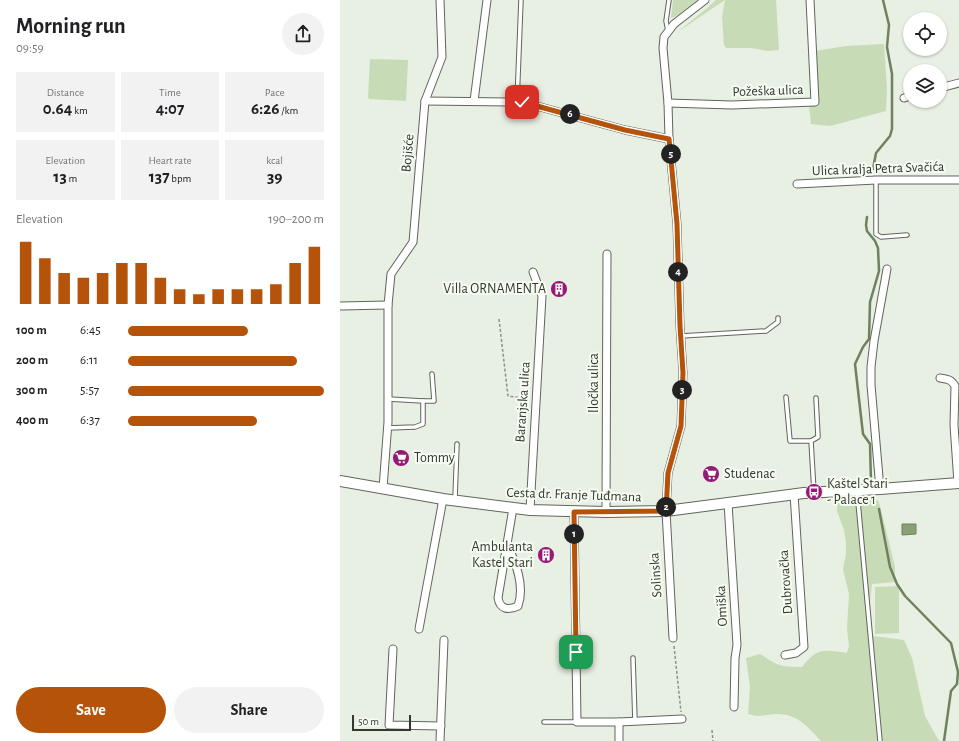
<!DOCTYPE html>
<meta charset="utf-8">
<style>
body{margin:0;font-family:"Alegreya Sans",sans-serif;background:#f2f2f2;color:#202124;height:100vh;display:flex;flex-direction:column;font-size:15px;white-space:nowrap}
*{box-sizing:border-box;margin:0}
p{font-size:13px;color:#757577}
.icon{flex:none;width:22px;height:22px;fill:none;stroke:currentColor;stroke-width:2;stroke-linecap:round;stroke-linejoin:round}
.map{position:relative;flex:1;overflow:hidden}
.drawer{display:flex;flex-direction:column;background:#fff;width:340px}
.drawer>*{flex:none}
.buttons{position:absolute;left:563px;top:12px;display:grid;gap:8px}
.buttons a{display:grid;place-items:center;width:44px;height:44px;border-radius:50%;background:#fff;box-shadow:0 1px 3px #0004;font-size:20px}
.scale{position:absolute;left:12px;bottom:10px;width:59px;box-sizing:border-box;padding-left:4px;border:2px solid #343732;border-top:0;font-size:11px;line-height:14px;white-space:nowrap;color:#343732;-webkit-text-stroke:3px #f6fcf0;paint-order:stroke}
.pin{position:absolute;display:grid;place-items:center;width:34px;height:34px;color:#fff;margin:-17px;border-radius:8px;box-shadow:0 2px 6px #0006}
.km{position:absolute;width:20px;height:20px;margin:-10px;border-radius:50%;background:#222;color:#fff;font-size:11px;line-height:20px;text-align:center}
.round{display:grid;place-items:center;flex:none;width:42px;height:42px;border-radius:21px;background:#f2f2f2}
.head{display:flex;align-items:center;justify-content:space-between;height:68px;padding:0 16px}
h1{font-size:22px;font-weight:700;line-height:30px}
.stats{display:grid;grid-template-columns:repeat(3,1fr);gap:6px;height:68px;padding:4px 16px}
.stats div{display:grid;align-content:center;border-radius:0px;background:#f2f2f2;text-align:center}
.stats b{font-size:17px;font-weight:700}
.stats small{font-size:11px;font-weight:400}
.stats p{font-size:11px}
.chart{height:112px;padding:8px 16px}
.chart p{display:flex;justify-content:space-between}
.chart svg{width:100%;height:72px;margin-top:4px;stroke:#b45309;stroke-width:6}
.action{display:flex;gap:8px;margin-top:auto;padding:8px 16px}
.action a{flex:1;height:46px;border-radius:24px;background:#b45309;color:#fff;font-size:16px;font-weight:700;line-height:46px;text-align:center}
.action a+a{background:#f2f2f2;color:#202124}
ul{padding:0 16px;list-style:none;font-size:13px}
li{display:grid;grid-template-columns:64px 48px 1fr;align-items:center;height:30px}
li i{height:10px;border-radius:5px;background:#b45309}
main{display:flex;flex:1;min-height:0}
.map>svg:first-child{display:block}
</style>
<main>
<section class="drawer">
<div class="head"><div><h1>Morning run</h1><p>09:59</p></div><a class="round"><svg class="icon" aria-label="share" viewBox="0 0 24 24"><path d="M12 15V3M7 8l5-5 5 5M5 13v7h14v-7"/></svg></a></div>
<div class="stats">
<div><p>Distance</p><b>0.64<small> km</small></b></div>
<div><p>Time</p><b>4:07</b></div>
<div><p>Pace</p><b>6:26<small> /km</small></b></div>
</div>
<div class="stats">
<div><p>Elevation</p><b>13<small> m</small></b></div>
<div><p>Heart rate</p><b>137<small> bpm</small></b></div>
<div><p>kcal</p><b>39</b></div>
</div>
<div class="chart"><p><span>Elevation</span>190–200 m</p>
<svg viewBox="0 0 160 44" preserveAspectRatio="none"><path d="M5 44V6M15 44V16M25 44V25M35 44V28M45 44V25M55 44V19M65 44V19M75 44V28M85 44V35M95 44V38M105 44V35M115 44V35M125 44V35M135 44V32M145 44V19M155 44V9"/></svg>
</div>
<ul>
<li><b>100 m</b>6:45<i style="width:61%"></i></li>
<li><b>200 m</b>6:11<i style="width:86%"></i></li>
<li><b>300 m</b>5:57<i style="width:100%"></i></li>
<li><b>400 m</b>6:37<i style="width:66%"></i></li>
</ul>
<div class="action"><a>Save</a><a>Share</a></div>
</section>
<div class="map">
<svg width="619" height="741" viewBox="0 0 619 741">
<rect width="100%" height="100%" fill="#e8efe3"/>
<g fill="#c7dbb7">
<path d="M333 0H357L338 15 331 18Z"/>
<path d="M376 0H385L336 33 366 9Z"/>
<path d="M385 0H436L439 50 428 51 411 48H386L384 45 382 17Z"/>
<path d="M544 44 547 89 546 111 490 126 471 124 469 106 478 102 475 51 506 46Z"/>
<path d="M30 59 68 60 66 101 29 99 28 97Z"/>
<path d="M534 497 539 502 555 567V582L532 584 530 601 533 636 564 640 572 658 585 716 599 741H481C468 727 458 714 437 714 424 714 423 718 408 714L410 687 406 658 420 654C438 666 440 667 462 667 478 647 483 650 507 653L509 646 507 629 509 594 503 569 506 554V543L504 530 497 511V498Z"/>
<path d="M559 586V633L535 634V587Z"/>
</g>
<path fill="#89a174" stroke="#708160" d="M562 524H576V534L562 535Z"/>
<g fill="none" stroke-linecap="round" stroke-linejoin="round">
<g stroke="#708160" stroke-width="2.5">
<path d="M533 169 536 153 550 136 552 129V74L547 47 549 25 543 0"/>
<path d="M527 217 526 225 527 231 535 241 538 248 539 271 530 302 529 339 523 347 515 364 523 434 530 444 531 483"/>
<path d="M539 509 550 567 557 584 565 596 611 643 618 672 617 684 611 691 604 741"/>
</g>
<g stroke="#60665c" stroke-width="5.5">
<g id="lane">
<path d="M328 31 326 21 329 0"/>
<path d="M177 102 181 0"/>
<path d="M536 180V234L541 237 567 235"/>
<path d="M341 336 426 331 438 322V318"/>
<path d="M446 397 450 441H471L478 437 476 398"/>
<path d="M48 399 83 401"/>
<path d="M47 428 75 427 83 424V401H94L92 374"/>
<path d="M471 441 474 492"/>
<path d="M517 491 540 741"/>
<path d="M115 499 117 444"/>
<path d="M293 658 295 722"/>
<path d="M204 722H237"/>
</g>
</g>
<g stroke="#60665c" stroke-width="9">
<g id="street">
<path d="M600 88 619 83"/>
<path d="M564 98 570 96"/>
<path d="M85 101 182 102 285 130 329 139"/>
<path d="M134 101 147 0"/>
<path d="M328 103 392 105 475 102 470 0"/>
<path d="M457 184 536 180H619"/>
<path d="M0 306 48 305"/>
<path d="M600 378C607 379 611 379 615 386L614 425 618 483"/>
<path d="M43 488 48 422V305L51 274 73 242 85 101 102 57 100 0"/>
<path d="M540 489 531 385V367L534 341 547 269"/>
<path d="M388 503 397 645 395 658 394 707"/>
<path d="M190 510 202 296 193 272"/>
<path d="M234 512 237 722H279V741"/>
<path d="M266 512 267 254"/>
<path d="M167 544C176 563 185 586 178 606 168 611 160 609 158 598L173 508"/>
<path d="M79 629 103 499"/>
<path d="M333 638 326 511 328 473 341 426 343 373 340 326 337 224 329 139 328 103 323 48 324 37 334 24 365 0"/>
<path d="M53 649 49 725 101 726"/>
<path d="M445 655 456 653 464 647 454 494"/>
<path d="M279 722 342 719"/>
<path d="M100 741 104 640"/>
</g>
</g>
<g stroke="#60665c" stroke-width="12">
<path id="secondary" d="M0 481 103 499 190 510 266 512 326 511 464 493 540 489 619 483"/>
</g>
<g stroke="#8c9188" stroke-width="1.5" stroke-dasharray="3 2" stroke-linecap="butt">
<path d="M159 319 168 396 188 399"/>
<path d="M334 646 341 712"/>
<path d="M372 730 373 741"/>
</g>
<use href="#lane" stroke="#fff" stroke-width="3.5"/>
<use href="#street" stroke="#fff" stroke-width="7"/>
<use href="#secondary" stroke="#fff" stroke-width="10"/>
</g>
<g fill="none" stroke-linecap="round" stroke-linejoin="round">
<g stroke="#fff" stroke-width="8">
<path id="route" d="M182 102 285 130 329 139 337 224 340 326 343 373 341 426 328 473 326 511 234 512 236 652"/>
</g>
<use href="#route" stroke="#b45309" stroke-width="5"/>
</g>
<defs>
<g id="building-disc" transform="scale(0.9)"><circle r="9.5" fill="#941a75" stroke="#f6fcf0"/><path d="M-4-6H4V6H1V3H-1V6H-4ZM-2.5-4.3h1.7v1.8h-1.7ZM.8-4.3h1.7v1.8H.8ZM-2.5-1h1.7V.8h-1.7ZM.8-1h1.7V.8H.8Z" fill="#fff"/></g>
<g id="supermarket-disc" transform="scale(0.9)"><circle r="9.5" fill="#941a75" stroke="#f6fcf0"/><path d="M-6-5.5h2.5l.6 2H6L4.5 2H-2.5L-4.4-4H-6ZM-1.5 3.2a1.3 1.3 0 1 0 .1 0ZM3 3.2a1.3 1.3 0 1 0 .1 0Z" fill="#fff"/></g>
<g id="bus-disc" transform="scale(0.9)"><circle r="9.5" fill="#941a75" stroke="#f6fcf0"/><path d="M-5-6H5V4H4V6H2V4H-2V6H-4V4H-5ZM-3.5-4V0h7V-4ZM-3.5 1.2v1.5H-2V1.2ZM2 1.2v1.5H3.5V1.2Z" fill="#fff"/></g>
</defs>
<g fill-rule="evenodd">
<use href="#building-disc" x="219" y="289"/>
<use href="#supermarket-disc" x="61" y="458"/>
<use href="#supermarket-disc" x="371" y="474"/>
<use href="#bus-disc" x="474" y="492"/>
<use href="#building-disc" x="206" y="555"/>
</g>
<g text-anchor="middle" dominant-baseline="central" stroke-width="4" stroke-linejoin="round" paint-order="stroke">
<g font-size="14" fill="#343732" stroke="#f6fcf0">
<text transform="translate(428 91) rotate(-2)">Požeška ulica</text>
<text transform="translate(68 153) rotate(-85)">Bojišće</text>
<text transform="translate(538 169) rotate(-2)">Ulica kralja Petra Svačića</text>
<text transform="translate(254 383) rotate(-90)">Iločka ulica</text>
<text transform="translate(183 402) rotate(-86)">Baranjska ulica</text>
<text transform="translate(234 495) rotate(2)">Cesta dr. Franje Tuđmana</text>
<text transform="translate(316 575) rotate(-94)">Solinska</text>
<text transform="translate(446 582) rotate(-94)">Dubrovačka</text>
<text transform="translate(382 606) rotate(-93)">Omiška</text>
</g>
<g font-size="14" fill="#343732" stroke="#f6fcf0" text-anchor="start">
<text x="206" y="289" text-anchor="end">Villa ORNAMENTA</text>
<text x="74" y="458">Tommy</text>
<text x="384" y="474">Studenac</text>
<text x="487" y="484">Kaštel Stari<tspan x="487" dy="16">- Palace 1</tspan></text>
<text x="193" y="547" text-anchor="end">Ambulanta<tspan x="193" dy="16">Kastel Stari</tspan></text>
</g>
</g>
</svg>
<div class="buttons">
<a><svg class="icon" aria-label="locate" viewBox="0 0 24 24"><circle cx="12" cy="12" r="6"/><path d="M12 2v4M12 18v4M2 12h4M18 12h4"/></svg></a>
<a><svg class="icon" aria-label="layers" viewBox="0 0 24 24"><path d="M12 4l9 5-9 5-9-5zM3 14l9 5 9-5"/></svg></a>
</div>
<div class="scale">50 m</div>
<div class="pin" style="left:236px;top:652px;background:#1e9e55"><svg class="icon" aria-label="arrive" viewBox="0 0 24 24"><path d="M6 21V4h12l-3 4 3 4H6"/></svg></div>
<div class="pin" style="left:182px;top:102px;background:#d93025"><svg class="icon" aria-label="check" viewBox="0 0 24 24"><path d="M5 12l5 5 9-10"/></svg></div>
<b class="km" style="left:234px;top:534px">1</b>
<b class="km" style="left:326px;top:507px">2</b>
<b class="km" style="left:342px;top:390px">3</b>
<b class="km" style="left:338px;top:272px">4</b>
<b class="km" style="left:331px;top:154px">5</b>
<b class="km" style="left:230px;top:114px">6</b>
</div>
</main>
